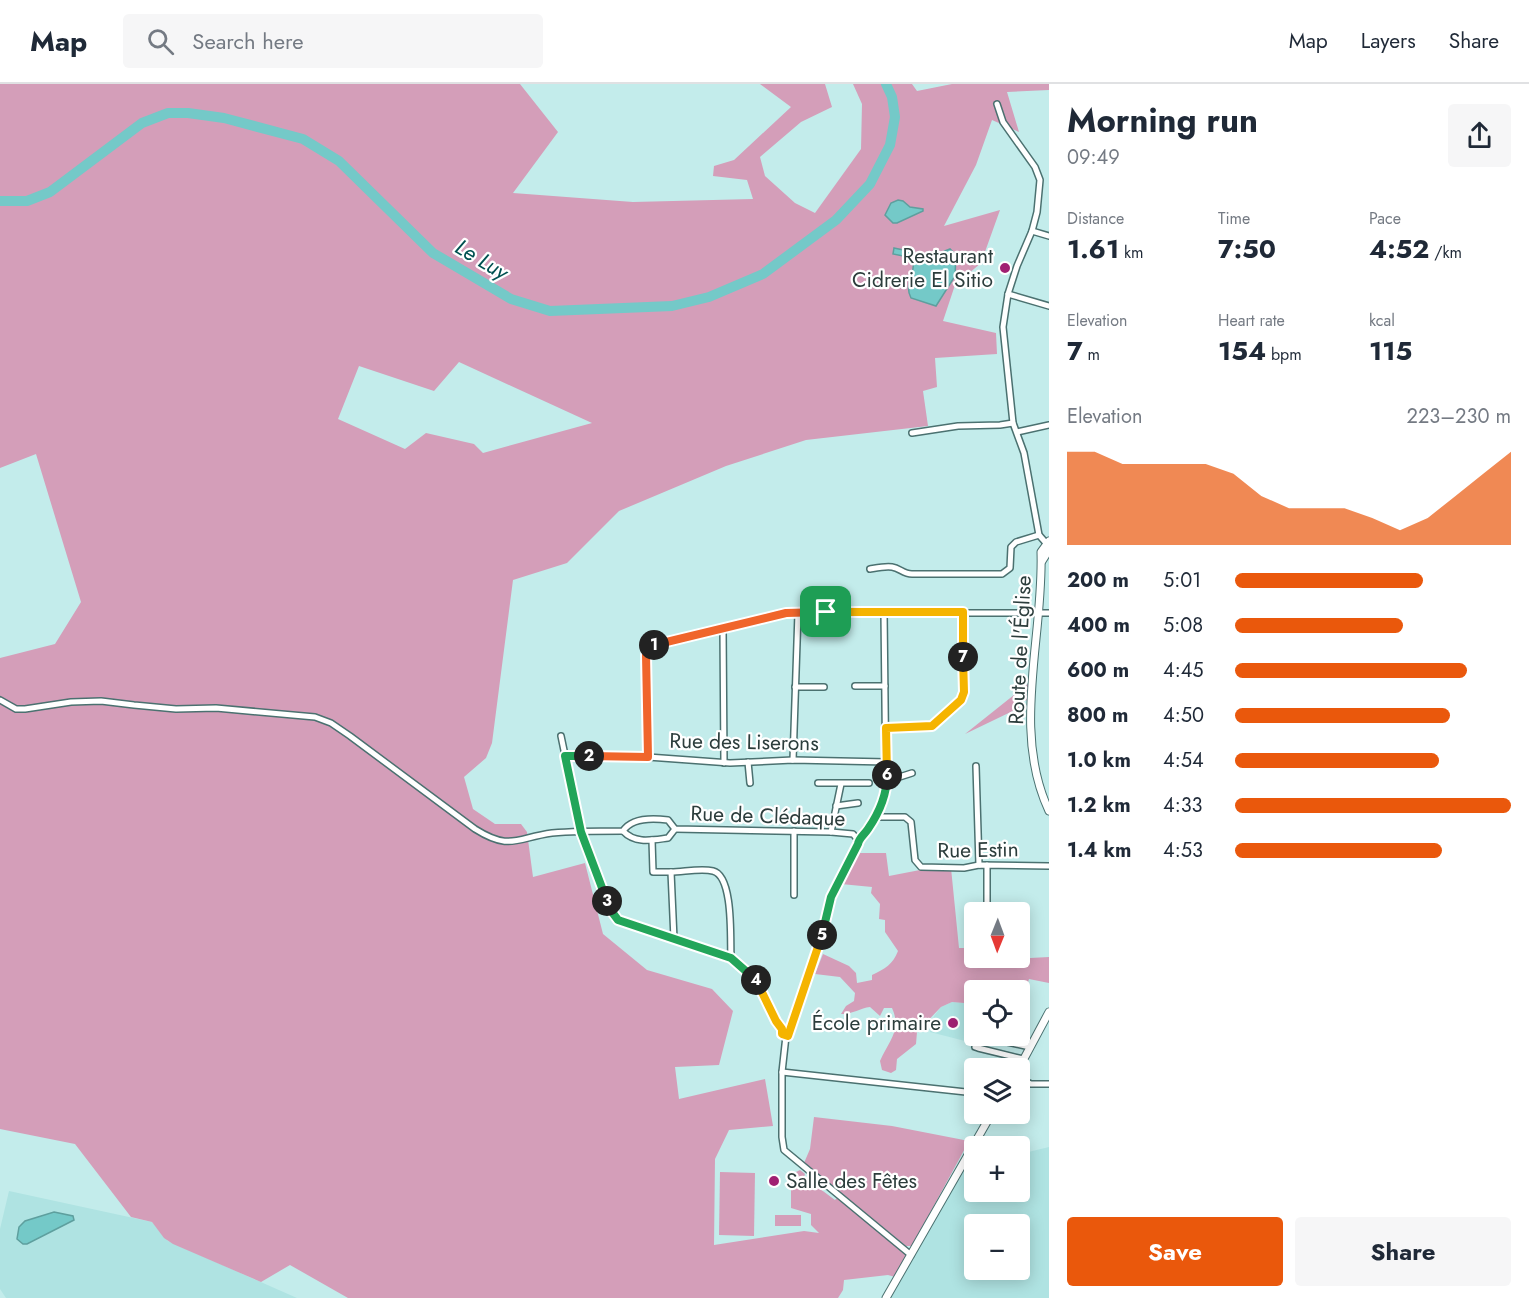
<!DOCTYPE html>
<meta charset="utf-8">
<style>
body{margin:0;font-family:Jost,sans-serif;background:#f6f6f7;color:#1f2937;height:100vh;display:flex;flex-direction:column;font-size:22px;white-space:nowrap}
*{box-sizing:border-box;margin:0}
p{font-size:20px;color:#747a83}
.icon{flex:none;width:33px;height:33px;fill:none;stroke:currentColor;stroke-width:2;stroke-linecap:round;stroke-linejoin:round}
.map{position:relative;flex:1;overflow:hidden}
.side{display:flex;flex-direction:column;background:#fff;width:480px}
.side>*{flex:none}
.needle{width:39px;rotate:181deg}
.fabs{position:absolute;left:964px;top:818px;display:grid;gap:12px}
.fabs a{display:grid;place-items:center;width:66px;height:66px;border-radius:6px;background:#fff;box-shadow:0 3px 15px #0003;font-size:30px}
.pin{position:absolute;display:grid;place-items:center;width:51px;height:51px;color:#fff;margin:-26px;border-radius:12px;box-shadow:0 3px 9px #0006}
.km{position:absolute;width:30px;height:30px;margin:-15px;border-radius:50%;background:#222;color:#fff;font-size:16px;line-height:30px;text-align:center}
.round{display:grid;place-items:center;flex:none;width:63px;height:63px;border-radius:6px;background:#f6f6f7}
.overview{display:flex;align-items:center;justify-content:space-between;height:102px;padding:0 18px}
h1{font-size:33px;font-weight:700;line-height:45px}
.metrics{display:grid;grid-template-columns:repeat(3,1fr);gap:9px;height:102px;padding:6px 18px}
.metrics div{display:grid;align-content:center}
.metrics b{font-size:26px;font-weight:700}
.metrics small{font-size:16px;font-weight:400}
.metrics p{font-size:16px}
.chart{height:168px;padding:12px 18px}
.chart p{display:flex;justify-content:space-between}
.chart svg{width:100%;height:108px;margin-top:6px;fill:#ea580c;opacity:.7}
.button{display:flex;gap:12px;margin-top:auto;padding:12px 18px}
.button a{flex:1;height:69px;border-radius:6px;background:#ea580c;color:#fff;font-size:24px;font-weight:700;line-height:69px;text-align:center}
.button a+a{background:#f6f6f7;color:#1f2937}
ul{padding:0 18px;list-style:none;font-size:20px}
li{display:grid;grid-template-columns:96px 72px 1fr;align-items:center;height:45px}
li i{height:15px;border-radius:8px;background:#ea580c}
header{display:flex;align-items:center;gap:36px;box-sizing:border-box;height:84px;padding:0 30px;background:#fff;border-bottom:2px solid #e0e1e3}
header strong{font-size:28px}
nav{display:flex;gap:33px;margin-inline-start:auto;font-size:21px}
.search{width:420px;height:54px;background:#f6f6f7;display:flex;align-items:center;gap:15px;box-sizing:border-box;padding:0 21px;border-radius:6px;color:#747a83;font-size:22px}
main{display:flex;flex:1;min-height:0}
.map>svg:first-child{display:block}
</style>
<header>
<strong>Map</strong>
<div class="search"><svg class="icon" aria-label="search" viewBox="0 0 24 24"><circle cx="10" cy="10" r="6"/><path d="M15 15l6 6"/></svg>Search here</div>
<nav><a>Map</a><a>Layers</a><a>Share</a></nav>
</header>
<main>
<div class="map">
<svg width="1049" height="1214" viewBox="0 0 1049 1214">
<rect width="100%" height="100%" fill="#c3eceb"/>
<g fill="#afe3e2" fill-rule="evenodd">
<path d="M952 918 964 919 973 927 975 932V947L966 952 965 957 930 948 934 932 941 923Z"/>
<path d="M1049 1063V1214H891L964 1084 975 1081V1107H1020V1070ZM975 1140H1020V1185H975Z"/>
<path d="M9 1107 152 1138 168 1157 297 1214H6L0 1205V1145Z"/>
</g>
<g fill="#d49eb9" fill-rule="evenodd">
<path d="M0 0H520L558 48 513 109 633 118 753 115 747 96 713 92 714 82 734 76 791 23 760 0H825L832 23 801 38 760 73 765 92 795 119 815 129 861 65 862 20 853 0H912L917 7 952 0H1049V6L1007 8 1019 48 992 36 976 81 944 142 1000 126 981 179 955 201 943 237 996 249 997 270 935 274 937 303 923 307 928 342 806 356 726 382 619 427 567 479 513 496 492 659 486 674 464 693 473 725 495 740H521L527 748 533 793 585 779 603 850 647 886 712 905 733 927 719 981 675 983 679 1015 765 995 773 1042 729 1046 715 1075 714 1161 804 1147 819 1149 811 1141V1130L791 1124V1101L796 1088 800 1086 805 1090 804 1093 835 1116 837 1114 907 1171 895 1193 888 1191 844 1196 843 1206 838 1214H348L290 1181 261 1198 173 1160 164 1154 152 1138 131 1133 75 1060 0 1045V574L55 560 81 518 36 370 0 384ZM459 278 592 339 483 369 474 360 426 349 405 365 338 335 359 282 434 307Z"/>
<path d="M1029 599 1027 616 1018 619 1019 624 965 650Z"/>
<path d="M860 769H886L889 792 920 786 951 784 959 864H975V873L1011 875 1049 873V899L1029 895 1021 921 1020 906H975V913L966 911 964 919 952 918 941 923 917 948 916 960 897 975 896 986 891 989 882 986 880 977C889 957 902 946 892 924H884L880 932 870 923C860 924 851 931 841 930L846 922 854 917 855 909 840 893 815 890 823 870 849 882 856 889 857 899 872 896V891C885 885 893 880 898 867L885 848V836L879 835 880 820 871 809 872 803 841 800Z"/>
<path d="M814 1033 892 1042 969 1057 912 1162H906L804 1079 810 1065Z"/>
<path d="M720 1088 755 1089 754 1152 719 1151Z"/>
<rect x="775" y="1131" width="26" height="11"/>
</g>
<g fill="#74c9c8" stroke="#5e9f9e" stroke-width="1.5">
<path d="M898 116 903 117 910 123 923 125V127L897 139H893L885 131 891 119Z"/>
<path d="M894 164 913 168 927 174 950 165 956 171 955 192 936 222 911 214C903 199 917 188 913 174L893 170Z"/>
<path d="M54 1128 73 1132 74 1136 27 1160H23L17 1155 19 1143 25 1137Z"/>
</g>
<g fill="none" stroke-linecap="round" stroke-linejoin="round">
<path stroke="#74c9c8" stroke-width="10" d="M0 117H27L50 108 142 39 168 29H188L224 34 303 55 339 77 433 169 511 215 550 227 672 222 709 213 763 190 836 136 870 100 890 61 895 33 892 13 886 0"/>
<g stroke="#4b7170" stroke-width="8">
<g id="minor">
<path d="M997 20 1003 38 1035 83 1040 96 1037 128 1032 147 1017 182 1008 210 1003 243 1013 339 1024 369 1039 451 1046 459"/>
<path d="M1032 147 1049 152"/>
<path d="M1008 210 1049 222"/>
<path d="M1017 348 1049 341"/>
<path d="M912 349 958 342 1000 341 1013 339"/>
<path d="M870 485C876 484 885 482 892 483 900 484 903 490 912 490H1002L1010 484 1011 463 1016 458 1039 451"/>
<path d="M723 544 724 679"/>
<path d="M855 602H885"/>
<path d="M795 603H824"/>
<path d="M0 616 16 625H25L71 618 101 617 134 621 176 625 216 624 315 633 331 639 350 652 475 745C510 767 516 754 552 749 575 747 600 747 623 747 632 733 653 734 668 736L675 745 831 748 853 750 858 756"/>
<path d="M886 644 932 642 961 616 964 608 963 528"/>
<path d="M561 652 581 748 614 833 623 838 735 877 755 894 776 937 782 945V950L786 952 789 950V945H782"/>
<path d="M565 672 648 673 730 679 793 676 887 678"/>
<path d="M648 673 646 571 654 561 786 529H1049"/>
<path d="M793 676 798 529"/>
<path d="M748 678 750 699"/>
<path d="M976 682 979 781"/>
<path d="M887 697 912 689"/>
<path d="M818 699H869"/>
<path d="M836 722 858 719"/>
<path d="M875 733H905L911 738 915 776 921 783 964 784 979 781 1049 782"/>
<path d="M623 747C635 760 652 756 668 754L675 745"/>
<path d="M831 748 841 700"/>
<path d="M652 756 653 788H671L674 855"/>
<path d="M987 781V828"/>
<path d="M671 788C683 788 701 784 713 787 734 792 730 857 731 874"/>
<path d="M794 811V747"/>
<path d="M789 945 822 851 831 813 858 761V756L875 733 886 706 884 528"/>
<path d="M786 952 782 988V1053L784 1066 911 1171"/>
<path d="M1023 975 978 964 975 963 980 952 1030 963"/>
<path d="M782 988 975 1009"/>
<path d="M1020 995 1031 1000H1049"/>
</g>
</g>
<g stroke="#4b7170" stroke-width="9">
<g id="tertiary">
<path d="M1049 457 1041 468C1044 553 1011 646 1049 727"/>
<path d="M1042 477 1049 466"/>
<path d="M1019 984 1049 928"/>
<path d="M886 1214 992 1029"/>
</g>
</g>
<use href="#minor" stroke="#fff" stroke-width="5"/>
<use href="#tertiary" stroke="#fff" stroke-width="7"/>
</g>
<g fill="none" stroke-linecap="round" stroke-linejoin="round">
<g stroke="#fff" stroke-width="12">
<path id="split-1" d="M654 561 786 529 826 528"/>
</g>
<g stroke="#fff" stroke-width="12">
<path id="split-2" d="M589 672 648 673 646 571 654 561"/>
</g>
<g stroke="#fff" stroke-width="12">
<path id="split-3" d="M589 672H565L581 748 607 817"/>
</g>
<g stroke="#fff" stroke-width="12">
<path id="split-4" d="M607 817 612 828 618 836 731 874 756 896"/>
</g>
<g stroke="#fff" stroke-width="12">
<path id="split-5" d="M756 896 776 937 782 945V950L788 952 822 851"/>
</g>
<g stroke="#fff" stroke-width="12">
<path id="split-6" d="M822 851 831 813 858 760C859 754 864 751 868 745 879 729 887 710 887 691"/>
</g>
<g stroke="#fff" stroke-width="12">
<path id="split-7" d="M887 691 886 644 932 642 961 616 964 608 963 573"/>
</g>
<g stroke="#fff" stroke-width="12">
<path id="split-8" d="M826 528H963V573"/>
</g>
<use href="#split-1" stroke="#f0652b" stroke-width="8"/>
<use href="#split-2" stroke="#f0652b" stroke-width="8"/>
<use href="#split-3" stroke="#22a559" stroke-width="8"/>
<use href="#split-4" stroke="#22a559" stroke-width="8"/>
<use href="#split-5" stroke="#f5b400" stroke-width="8"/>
<use href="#split-6" stroke="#22a559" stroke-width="8"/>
<use href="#split-7" stroke="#f5b400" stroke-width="8"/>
<use href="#split-8" stroke="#f5b400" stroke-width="8"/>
</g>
<g fill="#a02072" stroke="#fff" stroke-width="2">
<circle cx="1005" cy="184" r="6"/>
<circle cx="953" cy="939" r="6"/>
<circle cx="774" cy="1097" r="6"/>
</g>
<g text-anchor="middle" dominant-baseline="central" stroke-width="4.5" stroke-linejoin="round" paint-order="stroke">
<g font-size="21" fill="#2c3d3c" stroke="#fff" text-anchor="end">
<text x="993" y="172">Restaurant<tspan x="993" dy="24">Cidrerie El Sitio</tspan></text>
<text x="941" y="939">École primaire</text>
<text x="786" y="1097" text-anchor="start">Salle des Fêtes</text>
</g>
<g font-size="21" fill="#2c3d3c" stroke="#fff">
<text transform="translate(1020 566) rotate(-87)">Route de l'Église</text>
<text transform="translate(744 658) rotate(1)">Rue des Liserons</text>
<text transform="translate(768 732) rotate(2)">Rue de Clédaque</text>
<text transform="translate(978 766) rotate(-1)">Rue Estin</text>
</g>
<g font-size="22" font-style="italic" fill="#005151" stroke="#fff">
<text transform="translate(482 175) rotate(31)">Le Luy</text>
</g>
</g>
</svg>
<div class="fabs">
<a><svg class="needle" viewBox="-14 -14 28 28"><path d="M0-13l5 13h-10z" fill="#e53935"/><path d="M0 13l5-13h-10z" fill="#747a83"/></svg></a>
<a><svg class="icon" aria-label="locate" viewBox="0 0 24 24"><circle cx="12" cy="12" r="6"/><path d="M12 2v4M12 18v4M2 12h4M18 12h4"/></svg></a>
<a><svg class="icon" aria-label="layers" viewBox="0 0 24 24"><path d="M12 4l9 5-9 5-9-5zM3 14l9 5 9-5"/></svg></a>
<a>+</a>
<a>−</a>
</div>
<div class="pin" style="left:826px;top:528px;background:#1e9e55"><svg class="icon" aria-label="arrive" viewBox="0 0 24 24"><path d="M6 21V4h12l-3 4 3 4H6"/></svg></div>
<b class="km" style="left:654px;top:561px">1</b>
<b class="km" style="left:589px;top:672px">2</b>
<b class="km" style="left:607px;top:817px">3</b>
<b class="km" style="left:756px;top:896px">4</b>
<b class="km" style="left:822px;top:851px">5</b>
<b class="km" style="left:887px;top:691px">6</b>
<b class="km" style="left:963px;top:573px">7</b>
</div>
<section class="side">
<div class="overview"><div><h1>Morning run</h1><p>09:49</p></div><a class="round"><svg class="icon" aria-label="share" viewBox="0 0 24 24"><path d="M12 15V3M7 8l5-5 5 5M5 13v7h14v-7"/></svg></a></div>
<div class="metrics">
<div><p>Distance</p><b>1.61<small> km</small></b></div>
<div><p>Time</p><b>7:50</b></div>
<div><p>Pace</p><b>4:52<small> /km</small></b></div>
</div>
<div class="metrics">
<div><p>Elevation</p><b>7<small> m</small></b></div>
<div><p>Heart rate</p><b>154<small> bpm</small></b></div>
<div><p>kcal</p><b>115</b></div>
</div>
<div class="chart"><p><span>Elevation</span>223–230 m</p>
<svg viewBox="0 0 160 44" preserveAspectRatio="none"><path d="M0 44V6L10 6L20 11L30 11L40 11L50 11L60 15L70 24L80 29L90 29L100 29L110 33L120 38L130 33L140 24L150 15L160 6V44z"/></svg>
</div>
<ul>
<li><b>200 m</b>5:01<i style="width:68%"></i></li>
<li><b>400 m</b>5:08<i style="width:61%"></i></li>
<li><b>600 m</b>4:45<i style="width:84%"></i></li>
<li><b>800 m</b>4:50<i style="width:78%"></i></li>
<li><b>1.0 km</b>4:54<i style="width:74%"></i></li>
<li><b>1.2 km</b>4:33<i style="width:100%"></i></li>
<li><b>1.4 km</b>4:53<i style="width:75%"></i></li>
</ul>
<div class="button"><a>Save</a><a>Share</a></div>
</section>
</main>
